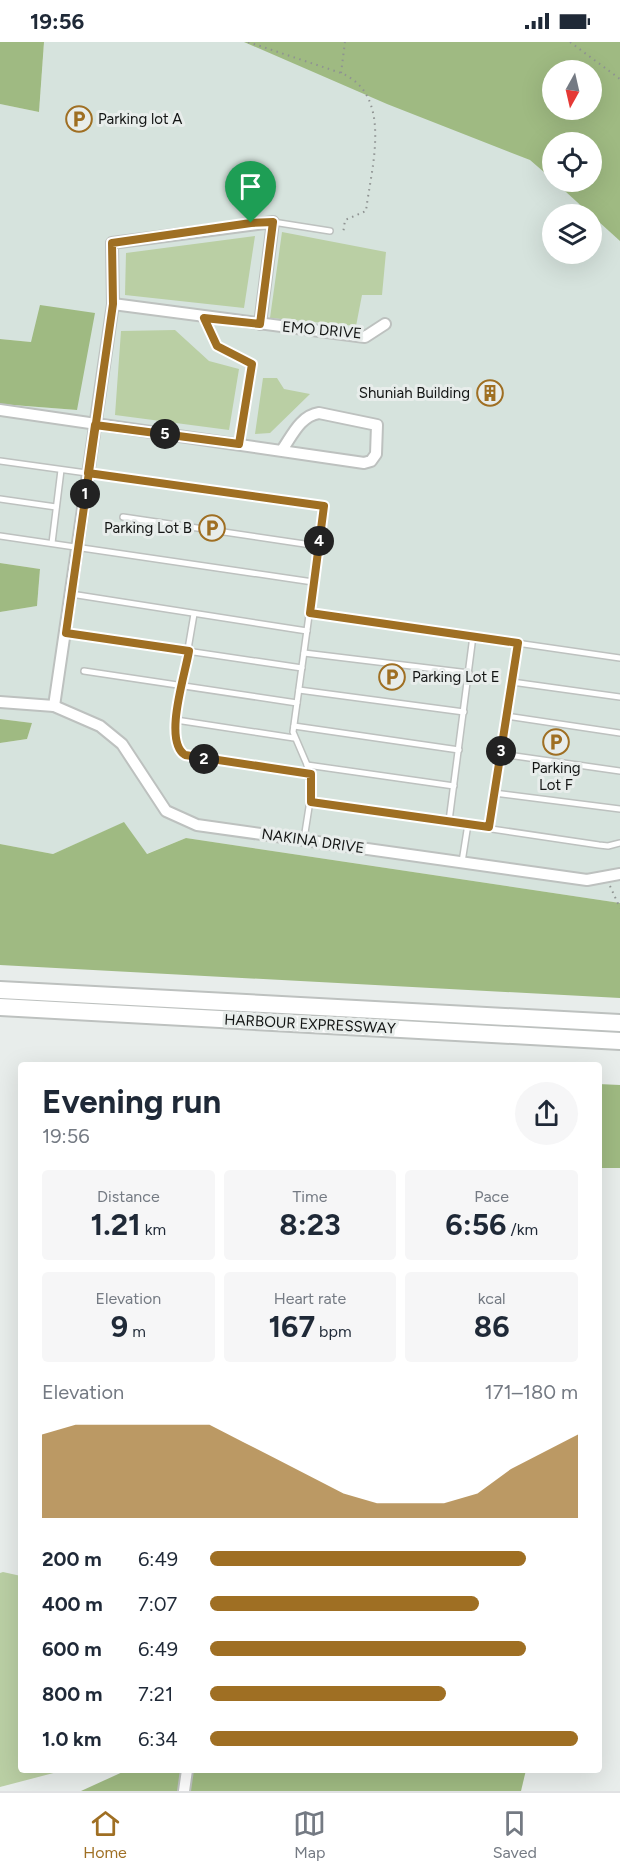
<!DOCTYPE html>
<meta charset="utf-8">
<style>
body{margin:0;font-family:Figtree,sans-serif;background:#f6f6f7;color:#1f2937;height:100vh;display:flex;flex-direction:column;font-size:22px;white-space:nowrap}
*{box-sizing:border-box;margin:0}
p{font-size:20px;color:#747a83}
.icon{flex:none;width:33px;height:33px;fill:none;stroke:currentColor;stroke-width:2;stroke-linecap:round;stroke-linejoin:round}
.map{position:relative;flex:1;overflow:hidden}
.details{position:absolute;left:18px;top:1020px;width:584px;height:711px;display:flex;flex-direction:column;background:#fff;border-radius:6px;box-shadow:0 6px 24px #0002}
.details>*{flex:none}
.needle{width:39px;rotate:188deg}
.fabs{position:absolute;left:542px;top:18px;display:grid;gap:12px}
.fabs a{display:grid;place-items:center;width:60px;height:60px;border-radius:50%;background:#fff;box-shadow:0 6px 24px #0002;font-size:30px}
.pin{position:absolute;display:grid;place-items:center;width:51px;height:51px;color:#fff;margin:-62px -26px;border-radius:50% 50% 50% 0;rotate:-45deg;box-shadow:0 0 6px #0007}
.pin .icon{rotate:45deg}
.km{position:absolute;width:30px;height:30px;margin:-15px;border-radius:50%;background:#222;color:#fff;font-size:16px;line-height:30px;text-align:center}
.round{display:grid;place-items:center;flex:none;width:63px;height:63px;border-radius:32px;background:#f6f6f7}
.headline{display:flex;align-items:center;justify-content:space-between;height:102px;padding:0 24px}
h1{font-size:33px;font-weight:700;line-height:45px}
.stats{display:grid;grid-template-columns:repeat(3,1fr);gap:9px;height:102px;padding:6px 24px}
.stats div{display:grid;align-content:center;border-radius:6px;background:#f6f6f7;text-align:center}
.stats b{font-size:30px;font-weight:700}
.stats small{font-size:16px;font-weight:400}
.stats p{font-size:16px}
.chart{height:168px;padding:12px 24px}
.chart p{display:flex;justify-content:space-between}
.chart svg{width:100%;height:108px;margin-top:6px;fill:#9f6f23;opacity:.7}
ul{padding:0 24px;list-style:none;font-size:20px}
li{display:grid;grid-template-columns:96px 72px 1fr;align-items:center;height:45px}
li i{height:15px;border-radius:8px;background:#9f6f23}
.status{display:flex;justify-content:space-between;align-items:center;height:42px;padding:0 30px;background:#fff;direction:ltr}
.status svg{height:16px;fill:currentColor}
.tab-bar{display:flex;justify-content:space-around;align-items:center;height:84px;border-top:2px solid #e0e1e3;background:#fff;font-size:16px;color:#747a83}
.tab-bar a{display:grid;justify-items:center;gap:3px}
.tab-bar .selected{color:#9f6f23}
.map>svg:first-child{display:block}
</style>
<div class="status"><b>19:56</b><svg viewBox="0 0 49 12"><path d="M0 12V9h3v3zM5 12V6h3v6zM10 12V3h3v9zM15 12V0h3v12zM26 1h20v11H26zM47 4h2v5h-2z"/></svg></div>
<div class="map">
<svg width="620" height="1749" viewBox="0 0 620 1749">
<rect width="100%" height="100%" fill="#e8edeb"/>
<path fill="#d6e3dd" fill-rule="evenodd" d="M44 0H620V861L186 796 146 812 123 781 53 812 0 802V701L27 697 32 681 0 677V570L37 564 40 527 0 521V362L77 368 31 300 0 297V62L39 70ZM552 28H591V68H552ZM552 100H591V140H552ZM552 172H591V212H552Z"/>
<g fill="#bacfa4">
<path d="M282 190 386 210 382 253H362L356 284 270 276Z"/>
<path d="M255 194 244 266 125 253 126 211Z"/>
<path d="M175 288 209 319 239 327 229 388 115 373 121 289Z"/>
<path d="M263 336H277L284 347 310 352 270 391 255 392Z"/>
<path d="M3 1530 21 1534V1728H65L0 1745V1531Z"/>
</g>
<g fill="#9fba82" fill-rule="evenodd">
<path d="M0 0H44L39 70 0 62Z"/>
<path d="M244 0H620V199L555 140H591V100H552V137L530 118 387 62ZM552 28H591V68H552Z"/>
<path d="M40 263 95 271 77 368 0 362V297L31 300Z"/>
<path d="M0 521 40 527 37 564 0 570Z"/>
<path d="M0 677 32 681 27 697 0 701Z"/>
<path d="M124 780 147 812 186 796 620 861V956L0 923V802L53 812Z"/>
<path d="M598 1042 620 1043V1126H599Z"/>
<path d="M127 1728H526L521 1749H81Z"/>
</g>
<g fill="none" stroke-linecap="round" stroke-linejoin="round">
<g stroke="#bdc1bf" stroke-width="8">
<g id="lane">
<path d="M273 180 330 189"/>
<path d="M204 276 217 304 252 322 239 402"/>
<path d="M0 419 324 464 293 690 311 732 312 746 304 797"/>
<path d="M0 457 56 465"/>
<path d="M123 475 318 504"/>
<path d="M0 494 313 540"/>
<path d="M52 501 61 428"/>
<path d="M71 552 307 589"/>
<path d="M310 571 620 616"/>
<path d="M194 572 174 689 179 708 190 714 311 732"/>
<path d="M66 591 302 626"/>
<path d="M304 611 469 631"/>
<path d="M84 629 297 661"/>
<path d="M512 640 620 655"/>
<path d="M299 648 464 670"/>
<path d="M506 674 620 691"/>
<path d="M176 678 294 696"/>
<path d="M294 684 459 708"/>
<path d="M501 712 620 729"/>
<path d="M307 723 454 744"/>
<path d="M494 751 620 767"/>
<path d="M311 760 599 803 608 804 620 801"/>
<path d="M449 779 473 594"/>
<path d="M489 785 517 601"/>
<path d="M462 820 468 782"/>
</g>
</g>
<g stroke="#bdc1bf" stroke-width="14">
<g id="street">
<path d="M113 262 365 295 385 282"/>
<path d="M0 368 364 421 371 419 376 412 377 383 319 371C300 374 292 394 282 408"/>
<path d="M0 660 54 664 100 684 122 702 166 769 197 783 587 838 620 832"/>
<path d="M54 664 113 262 112 201 273 180 260 282"/>
<path d="M184 1749 187 1728"/>
</g>
</g>
<g stroke="#bdc1bf" stroke-width="20">
<g id="primary">
<path d="M0 948 620 981"/>
<path d="M0 965 620 999"/>
</g>
</g>
<g stroke="#8f9392" stroke-width="2" stroke-dasharray="1.5 4.5" stroke-linecap="butt">
<path d="M248 0 341 31C394 53 371 126 366 169L345 178 343 192"/>
<path d="M570 0 620 37"/>
<path d="M341 31 345 0"/>
<path d="M610 844 620 866"/>
</g>
<use href="#lane" stroke="#fff" stroke-width="5"/>
<use href="#street" stroke="#fff" stroke-width="10"/>
<use href="#primary" stroke="#fff" stroke-width="16"/>
</g>
<g fill="none" stroke-linecap="round" stroke-linejoin="round">
<g stroke="#fff" stroke-width="12">
<path id="route" d="M251 181 112 201 113 262 66 591 189 609C185 633 163 699 185 713L311 732V760L489 785 518 601 310 571 324 464 88 431 95 383 239 402 252 322 217 304 204 276 260 282 273 180 251 181"/>
</g>
<use href="#route" stroke="#9f6f23" stroke-width="8"/>
</g>
<defs>
<g id="parking-ring" transform="scale(1.35)"><circle r="9.5" fill="#e8edeb" stroke="#9f6f23" stroke-width="1.5"/><path d="M-3.5-5.5H1a3.5 3.5 0 0 1 0 7H-1V5.5H-3.5ZM-1-3.4V-.6H.8a1.4 1.4 0 0 0 0-2.8Z" fill="#9f6f23"/></g>
<g id="building-ring" transform="scale(1.35)"><circle r="9.5" fill="#e8edeb" stroke="#9f6f23" stroke-width="1.5"/><path d="M-4-6H4V6H1V3H-1V6H-4ZM-2.5-4.3h1.7v1.8h-1.7ZM.8-4.3h1.7v1.8H.8ZM-2.5-1h1.7V.8h-1.7ZM.8-1h1.7V.8H.8Z" fill="#9f6f23"/></g>
</defs>
<g fill-rule="evenodd">
<use href="#parking-ring" x="79" y="77"/>
<use href="#building-ring" x="490" y="351"/>
<use href="#parking-ring" x="212" y="486"/>
<use href="#parking-ring" x="392" y="635"/>
<use href="#parking-ring" x="556" y="700"/>
</g>
<g text-anchor="middle" dominant-baseline="central" stroke-width="6" stroke-linejoin="round" paint-order="stroke">
<g font-size="15" fill="#131514" stroke="#e8edeb" text-anchor="start">
<text x="98" y="77">Parking lot A</text>
<text x="470" y="351" text-anchor="end">Shuniah Building</text>
<text x="192" y="486" text-anchor="end">Parking Lot B</text>
<text x="412" y="635">Parking Lot E</text>
<text x="556" y="726" text-anchor="middle">Parking<tspan x="556" dy="17">Lot F</tspan></text>
</g>
<g font-size="15" fill="#131514" stroke="#e8edeb">
<text transform="translate(322 288) rotate(5)">EMO DRIVE</text>
<text transform="translate(313 799) rotate(8)">NAKINA DRIVE</text>
<text transform="translate(310 982) rotate(3)">HARBOUR EXPRESSWAY</text>
</g>
</g>
</svg>
<div class="fabs">
<a><svg class="needle" viewBox="-14 -14 28 28"><path d="M0-13l5 13h-10z" fill="#e53935"/><path d="M0 13l5-13h-10z" fill="#747a83"/></svg></a>
<a><svg class="icon" aria-label="locate" viewBox="0 0 24 24"><circle cx="12" cy="12" r="6"/><path d="M12 2v4M12 18v4M2 12h4M18 12h4"/></svg></a>
<a><svg class="icon" aria-label="layers" viewBox="0 0 24 24"><path d="M12 4l9 5-9 5-9-5zM3 14l9 5 9-5"/></svg></a>
</div>
<div class="pin" style="left:251px;top:181px;background:#1e9e55"><svg class="icon" aria-label="arrive" viewBox="0 0 24 24"><path d="M6 21V4h12l-3 4 3 4H6"/></svg></div>
<b class="km" style="left:85px;top:452px">1</b>
<b class="km" style="left:204px;top:717px">2</b>
<b class="km" style="left:501px;top:709px">3</b>
<b class="km" style="left:319px;top:499px">4</b>
<b class="km" style="left:165px;top:392px">5</b>
<section class="details">
<div class="headline"><div><h1>Evening run</h1><p>19:56</p></div><a class="round"><svg class="icon" aria-label="share" viewBox="0 0 24 24"><path d="M12 15V3M7 8l5-5 5 5M5 13v7h14v-7"/></svg></a></div>
<div class="stats">
<div><p>Distance</p><b>1.21<small> km</small></b></div>
<div><p>Time</p><b>8:23</b></div>
<div><p>Pace</p><b>6:56<small> /km</small></b></div>
</div>
<div class="stats">
<div><p>Elevation</p><b>9<small> m</small></b></div>
<div><p>Heart rate</p><b>167<small> bpm</small></b></div>
<div><p>kcal</p><b>86</b></div>
</div>
<div class="chart"><p><span>Elevation</span>171–180 m</p>
<svg viewBox="0 0 160 44" preserveAspectRatio="none"><path d="M0 44V10L10 6L20 6L30 6L40 6L50 6L60 13L70 20L80 27L90 34L100 38L110 38L120 38L130 34L140 24L150 17L160 10V44z"/></svg>
</div>
<ul>
<li><b>200 m</b>6:49<i style="width:86%"></i></li>
<li><b>400 m</b>7:07<i style="width:73%"></i></li>
<li><b>600 m</b>6:49<i style="width:86%"></i></li>
<li><b>800 m</b>7:21<i style="width:64%"></i></li>
<li><b>1.0 km</b>6:34<i style="width:100%"></i></li>
</ul>
</section>
</div>
<nav class="tab-bar">
<a class="selected"><svg class="icon" aria-label="home" viewBox="0 0 24 24"><path d="M3 11l9-7 9 7M6 9v11h12V9"/></svg>Home</a>
<a><svg class="icon" aria-label="map" viewBox="0 0 24 24"><path d="M3 6l6-2 6 2 6-2v14l-6 2-6-2-6 2zM9 4v14M15 6v14"/></svg>Map</a>
<a><svg class="icon" aria-label="saved" viewBox="0 0 24 24"><path d="M7 4h10v16l-5-4-5 4z"/></svg>Saved</a>
</nav>
